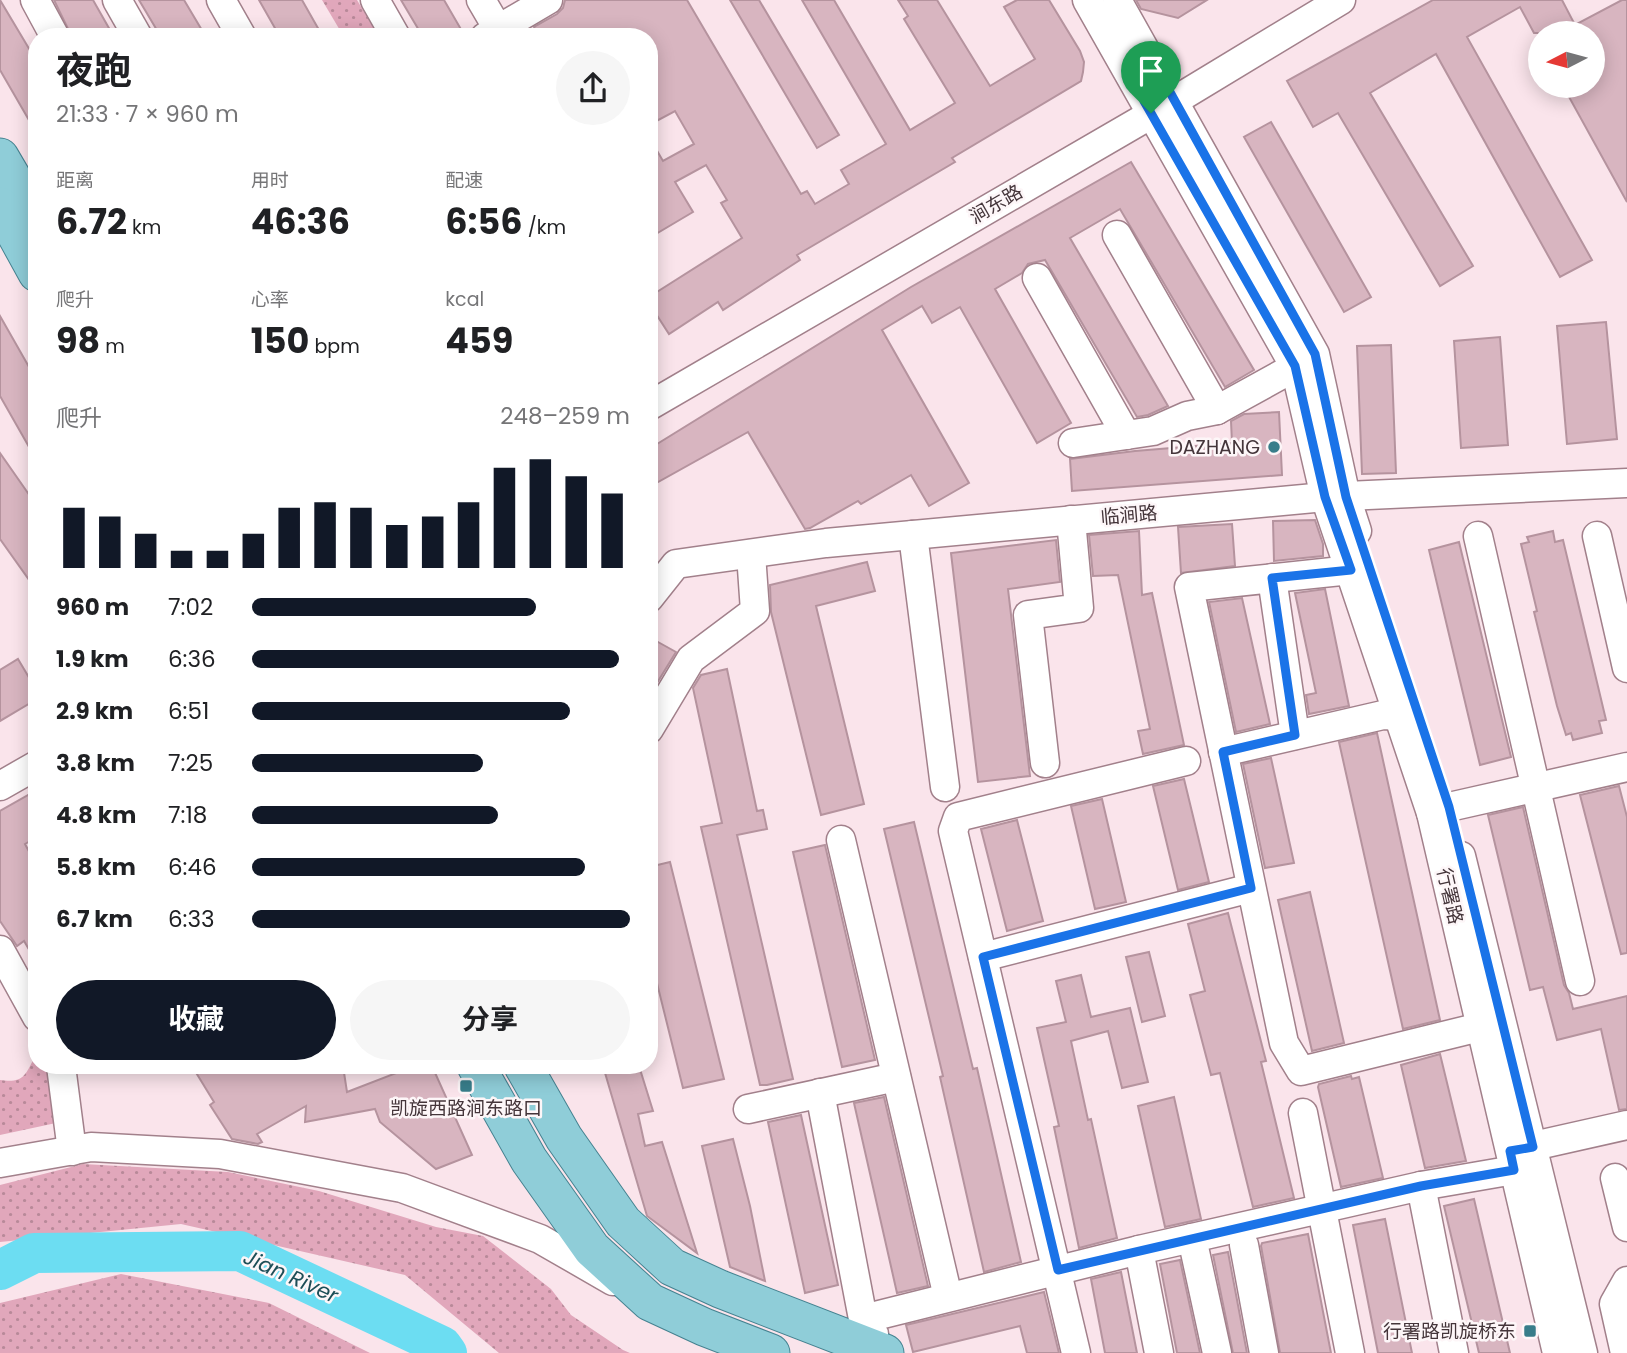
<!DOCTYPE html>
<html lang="zh">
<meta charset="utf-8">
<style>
body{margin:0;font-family:Poppins,"Noto Sans SC",sans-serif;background:#f6f6f6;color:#202124;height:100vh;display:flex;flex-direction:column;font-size:26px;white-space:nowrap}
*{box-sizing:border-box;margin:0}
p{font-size:23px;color:#757577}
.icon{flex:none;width:38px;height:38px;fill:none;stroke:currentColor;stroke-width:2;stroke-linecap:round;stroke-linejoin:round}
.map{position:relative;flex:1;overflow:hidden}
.details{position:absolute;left:28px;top:28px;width:630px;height:1046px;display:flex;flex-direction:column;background:#fff;border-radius:28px;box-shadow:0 4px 18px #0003}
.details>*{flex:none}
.needle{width:46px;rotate:264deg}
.tools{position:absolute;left:1528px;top:21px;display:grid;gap:14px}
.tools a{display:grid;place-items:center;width:77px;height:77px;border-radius:50%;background:#fff;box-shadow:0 4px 18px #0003;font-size:35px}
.pin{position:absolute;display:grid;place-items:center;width:60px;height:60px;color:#fff;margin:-72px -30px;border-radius:50% 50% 50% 0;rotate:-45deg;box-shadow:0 0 7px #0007}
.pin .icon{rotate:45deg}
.round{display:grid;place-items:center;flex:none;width:74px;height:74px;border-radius:37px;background:#f6f6f6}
.head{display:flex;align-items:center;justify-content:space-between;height:119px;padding:0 28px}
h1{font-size:38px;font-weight:700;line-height:52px}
.stats{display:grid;grid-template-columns:repeat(3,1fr);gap:10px;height:119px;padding:7px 28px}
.stats div{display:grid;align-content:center}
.stats b{font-size:35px;font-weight:700}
.stats small{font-size:19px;font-weight:400}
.stats p{font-size:19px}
.chart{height:196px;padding:14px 28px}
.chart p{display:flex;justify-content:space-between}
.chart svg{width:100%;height:126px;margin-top:7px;stroke:#111827;stroke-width:6}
.button{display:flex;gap:14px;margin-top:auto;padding:14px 28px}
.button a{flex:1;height:80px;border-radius:42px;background:#111827;color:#fff;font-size:28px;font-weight:700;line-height:80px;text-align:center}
.button a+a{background:#f6f6f6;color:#202124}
ul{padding:0 28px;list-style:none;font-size:23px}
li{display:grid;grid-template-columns:112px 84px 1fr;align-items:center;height:52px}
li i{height:18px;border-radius:9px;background:#111827}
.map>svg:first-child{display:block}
</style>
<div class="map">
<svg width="1627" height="1353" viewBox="0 0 1627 1353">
<defs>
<pattern id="green-dots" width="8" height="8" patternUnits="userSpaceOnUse" patternTransform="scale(1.75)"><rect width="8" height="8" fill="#e1a7bb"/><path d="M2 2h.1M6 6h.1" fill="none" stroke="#b88999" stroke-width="1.8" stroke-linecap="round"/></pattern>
</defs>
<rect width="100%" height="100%" fill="#fae4eb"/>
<g fill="url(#green-dots)">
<path d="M322 0H357L379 37H344Z"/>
<path d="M34 1058 37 1060V1066H48L56 1123 0 1135V1080C22 1083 25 1077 34 1058Z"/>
<path d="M83 1164 228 1172 319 1191 436 1227 483 1236 551 1289 571 1315 623 1350 630 1353H499L405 1275 181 1224 0 1242V1185Z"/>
<path d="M121 1274 269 1303 370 1353H0V1303Z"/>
</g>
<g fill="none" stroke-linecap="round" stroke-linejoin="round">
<path stroke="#6cddf2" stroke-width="40" d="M0 1270 34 1253 240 1251 442 1346 447 1353"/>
</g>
<g fill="#d8b5c0" stroke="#b5939e" stroke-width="2">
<path d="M0 0 37 62V134L0 70Z"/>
<path d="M54 0H93L114 37H72Z"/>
<path d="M139 0H184L206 37H161Z"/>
<path d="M259 0H302L323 37H280Z"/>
<path d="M401 0H444L462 31 451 37H423Z"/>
<path d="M565 0H687L801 194 807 191 815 204 849 184 841 170 886 144 802 0H834L910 130 955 103 904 19 908 16 898 0H937L990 86 1035 59 1004 7 1017 0H1049L1080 51 1084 62 1083 72 1081 81 952 158 955 162 797 255 800 260 723 310 718 302 669 334 649 303V297L742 238 721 203 727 200 706 165 675 182 693 212 649 238V137L663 161 694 144 675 111 649 125V37H539L534 27 557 14 563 8Z"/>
<path d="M730 0H759L839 135 817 148Z"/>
<path d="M1136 0H1207L1178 18 1141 9Z"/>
<path d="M1433 0H1562L1575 25 1622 0H1627V202L1563 86H1592V33H1534L1520 7 1467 37 1592 260 1560 277 1436 54 1370 93 1473 266 1440 286 1338 113 1313 127 1287 81Z"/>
<path d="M1271 122 1371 297 1344 312 1244 137Z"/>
<path d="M1131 162 1254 370 1225 387 1120 209 1070 238 1168 406 1148 415 1137 417 1045 260 1028 264 1022 273 995 289 1071 423 1037 443 960 307 932 323 922 306 882 330 969 483 929 506 911 475 861 504 858 501 810 528 805 529 748 432 649 487V449L911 287Z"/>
<path d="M0 316 37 381V461L0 396Z"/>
<path d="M1606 322 1617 439 1567 444 1557 326Z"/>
<path d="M1500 337 1508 445 1461 448 1454 341Z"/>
<path d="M1391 345 1396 473 1362 474 1357 346Z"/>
<path d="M1279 412 1282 475 1072 491 1070 459 1135 451 1232 443 1231 421 1244 414Z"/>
<path d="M0 453 37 506V591L0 539Z"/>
<path d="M1315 520 1323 544V556L1274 561 1273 521Z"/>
<path d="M1232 524 1235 566 1181 573 1178 527Z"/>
<path d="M1139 531 1142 595 1152 593 1184 745 1143 754 1138 731 1150 729 1118 575 1093 576 1089 535Z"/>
<path d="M1553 531 1555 542 1563 540 1606 720 1599 721 1602 733 1573 740 1571 733 1566 735 1557 706 1534 612 1537 611 1521 544 1529 542 1527 537Z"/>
<path d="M1056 540 1060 582 1008 589 1030 776 978 782 951 553Z"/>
<path d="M1459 542 1511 757 1480 765 1429 550Z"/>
<path d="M867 562 875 591 816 606 864 804 821 815 771 612 770 585Z"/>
<path d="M1325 589 1349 706 1309 714 1306 695 1316 693 1295 593Z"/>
<path d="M1242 598 1270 724 1236 732 1209 602Z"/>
<path d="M649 637 676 652 649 696Z"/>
<path d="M18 659 37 691V699L0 721V670Z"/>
<path d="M727 669 757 811 763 810 767 829 737 835 793 1079 767 1085H760L701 827 722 823 693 688 701 675Z"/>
<path d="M1377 733 1440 1020 1403 1029 1339 742Z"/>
<path d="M1271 758 1294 863 1265 868 1243 764Z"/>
<path d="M1184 779 1209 882 1178 890 1153 786Z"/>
<path d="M1619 786 1627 817V953L1621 954 1580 795Z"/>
<path d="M37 790V837L25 844 37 866V963L24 941 17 946 0 921V811Z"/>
<path d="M1102 799 1126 902 1095 909 1071 806Z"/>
<path d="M1523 807 1564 985 1569 993 1573 1009 1627 996V1109L1619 1110 1601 1029 1557 1040 1543 987 1530 990 1488 815Z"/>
<path d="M1017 820 1043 921 1007 931 981 829Z"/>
<path d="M914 822 973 1069 977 1068 1021 1262 984 1272 940 1077 943 1076 884 829Z"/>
<path d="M825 845 875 1060 842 1067 793 852Z"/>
<path d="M670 862 724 1079 683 1088 649 951V867Z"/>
<path d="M1310 892 1344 1043 1312 1051 1278 900Z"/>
<path d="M1228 913 1266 1061 1261 1062 1294 1198 1253 1207 1220 1073 1211 1075 1190 995 1205 991 1188 924Z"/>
<path d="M1149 952 1165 1016 1142 1022 1126 957Z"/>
<path d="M1081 975 1091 1017 1130 1008 1148 1082 1122 1088 1108 1031 1071 1041 1088 1120 1091 1119 1117 1238 1079 1248 1054 1127 1059 1126 1037 1028 1066 1022 1056 981Z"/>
<path d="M1440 1054 1466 1161 1425 1168 1401 1065Z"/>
<path d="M192 1066H343L347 1092 399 1072 397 1066H432L472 1155 436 1169 380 1122 375 1109 305 1122 306 1106 257 1134 262 1142 258 1144 232 1139 210 1105 214 1102Z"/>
<path d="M603 1066H639L653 1111 638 1114 645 1146 662 1142 697 1253 647 1216Z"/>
<path d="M1351 1076 1352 1079 1359 1077 1383 1178 1341 1187 1318 1087 1319 1084Z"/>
<path d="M884 1097 928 1286 897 1293 854 1103Z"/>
<path d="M1174 1097 1201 1219 1165 1227 1138 1106Z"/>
<path d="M801 1115 838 1285 805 1293 768 1122Z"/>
<path d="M733 1139 750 1206 765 1281 730 1267 702 1146Z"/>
<path d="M1474 1199 1510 1353H1479L1444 1206Z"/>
<path d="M1385 1219 1412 1353H1378L1353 1225Z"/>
<path d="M1308 1234 1331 1353H1280L1261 1246 1262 1243Z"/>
<path d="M1228 1252 1247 1353H1233L1213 1255Z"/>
<path d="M1180 1260 1200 1353H1177L1160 1264Z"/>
<path d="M1121 1272 1137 1353H1105L1091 1279Z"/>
<path d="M1044 1292 1059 1353H1027L1020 1326 913 1352 906 1325Z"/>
</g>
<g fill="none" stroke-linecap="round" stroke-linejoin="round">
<g stroke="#a2808b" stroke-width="31">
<g id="minor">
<path d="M35 0 55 37"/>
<path d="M117 0 138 37"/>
<path d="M221 0 242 37"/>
<path d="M375 0 396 37"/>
<path d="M481 0 498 29"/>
<path d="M1087 0 1295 367 1325 497 1431 813 1557 1353"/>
<path d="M1117 0 1315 354 1346 497 1357 531"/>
<path d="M485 37 548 0"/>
<path d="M1117 235 1217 410"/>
<path d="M1037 278 1126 435"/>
<path d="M649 406 1174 101 1341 0"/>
<path d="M1073 443 1153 431 1187 416 1217 410 1295 367"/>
<path d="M913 535 945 787"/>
<path d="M1478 536 1580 981"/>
<path d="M1597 536 1627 668"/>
<path d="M1351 570 1189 587 1284 1043 1301 1071 1480 1027"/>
<path d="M1272 578 1295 735"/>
<path d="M649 598 676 564 826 543 1325 497 1627 483"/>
<path d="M649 729 691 659 755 611 751 554"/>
<path d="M1223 752 1383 715 1400 716"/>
<path d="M1045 763 1028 615 1079 608 1071 520"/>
<path d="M0 786 37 765"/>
<path d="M1431 813 1449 807 1627 767"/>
<path d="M841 840 948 1297"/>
<path d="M1461 856 1583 1353"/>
<path d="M0 950 37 1017"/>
<path d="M983 957 1251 888"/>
<path d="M61 1066 72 1151"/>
<path d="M820 1093 863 1319 874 1334"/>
<path d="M748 1109 896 1077"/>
<path d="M1303 1113 1350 1353"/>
<path d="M1516 1150 1627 1125"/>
<path d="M0 1163 91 1147 220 1154 402 1188 540 1239 613 1281"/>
<path d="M1615 1178 1627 1227"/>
<path d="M1421 1186 1454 1353"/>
<path d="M1192 1238 1217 1353"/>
<path d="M1244 1245 1264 1353"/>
<path d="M863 1319 1139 1250"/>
<path d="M1076 1353 953 831 958 817 1186 761"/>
<path d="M1159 1353 1139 1250 1421 1186 1514 1170"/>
<path d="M1625 1353 1614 1304 1627 1281"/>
</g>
</g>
<g stroke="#458290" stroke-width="39">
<g id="major">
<path d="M0 157 37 220"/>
<path d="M0 206 37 273"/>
<path d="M476 1066 529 1160 592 1249 650 1302 704 1327 771 1353"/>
<path d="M523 1066 564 1138 623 1222 672 1267 720 1289 885 1353"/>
</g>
</g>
<use href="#minor" stroke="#fff" stroke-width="28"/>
<use href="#major" stroke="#8fcdd8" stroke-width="37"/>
</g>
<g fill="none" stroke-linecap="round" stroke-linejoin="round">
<g stroke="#fff" stroke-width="14">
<path id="route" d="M1166 85 1315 354 1346 497 1449 807 1533 1147 1510 1151 1514 1170 1421 1186 1058 1270 983 957 1251 888 1223 752 1295 735 1272 578 1351 570 1325 497 1295 366 1144 101Z"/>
</g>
<use href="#route" stroke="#1a73e8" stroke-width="9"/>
</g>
<g fill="#387d8a" stroke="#fdf6f8" stroke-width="2.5">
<circle cx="1274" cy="447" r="7"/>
<rect x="459" y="1079" width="14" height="14" rx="3.5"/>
<rect x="1523" y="1324" width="14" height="14" rx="3.5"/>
</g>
<g text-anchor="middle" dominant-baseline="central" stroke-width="5" stroke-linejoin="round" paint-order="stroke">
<g font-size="19" fill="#44353a" stroke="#fdf6f8">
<text transform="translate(996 204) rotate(-30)">涧东路</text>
<text transform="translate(1129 515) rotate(-5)">临涧路</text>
<text transform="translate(1450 896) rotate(77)">行署路</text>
</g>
<g font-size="19" fill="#44353a" stroke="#fdf6f8" text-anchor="end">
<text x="1260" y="447">DAZHANG</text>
<text x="466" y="1108" text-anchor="middle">凯旋西路涧东路口</text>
<text x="1516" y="1331">行署路凯旋桥东</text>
</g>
<g font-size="21" font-style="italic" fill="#1d4e57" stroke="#fdf6f8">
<text transform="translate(291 1276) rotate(24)">Jian River</text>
</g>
</g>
</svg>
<div class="tools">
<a><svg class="needle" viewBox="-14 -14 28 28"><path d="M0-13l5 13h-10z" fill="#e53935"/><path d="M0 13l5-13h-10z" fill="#757577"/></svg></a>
</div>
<div class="pin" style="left:1151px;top:113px;background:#1e9e55"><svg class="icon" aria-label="arrive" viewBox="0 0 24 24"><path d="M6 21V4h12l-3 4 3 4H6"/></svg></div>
<section class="details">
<div class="head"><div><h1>夜跑</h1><p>21:33 · 7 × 960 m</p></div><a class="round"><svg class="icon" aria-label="share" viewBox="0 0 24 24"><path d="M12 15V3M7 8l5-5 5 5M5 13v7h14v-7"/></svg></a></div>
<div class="stats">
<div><p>距离</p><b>6.72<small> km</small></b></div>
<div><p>用时</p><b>46:36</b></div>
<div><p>配速</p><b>6:56<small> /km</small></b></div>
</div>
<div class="stats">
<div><p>爬升</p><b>98<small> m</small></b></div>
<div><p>心率</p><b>150<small> bpm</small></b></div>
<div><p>kcal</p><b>459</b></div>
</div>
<div class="chart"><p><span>爬升</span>248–259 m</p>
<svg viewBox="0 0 160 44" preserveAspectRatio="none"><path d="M5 44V23M15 44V26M25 44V32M35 44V38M45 44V38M55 44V32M65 44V23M75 44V21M85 44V23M95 44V29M105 44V26M115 44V21M125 44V9M135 44V6M145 44V12M155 44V18"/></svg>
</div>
<ul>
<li><b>960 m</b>7:02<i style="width:75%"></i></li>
<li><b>1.9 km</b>6:36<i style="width:97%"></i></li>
<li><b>2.9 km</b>6:51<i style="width:84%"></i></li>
<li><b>3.8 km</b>7:25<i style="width:61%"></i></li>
<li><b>4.8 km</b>7:18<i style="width:65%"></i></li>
<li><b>5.8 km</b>6:46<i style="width:88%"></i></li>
<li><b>6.7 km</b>6:33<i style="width:100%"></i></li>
</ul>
<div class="button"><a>收藏</a><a>分享</a></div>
</section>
</div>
